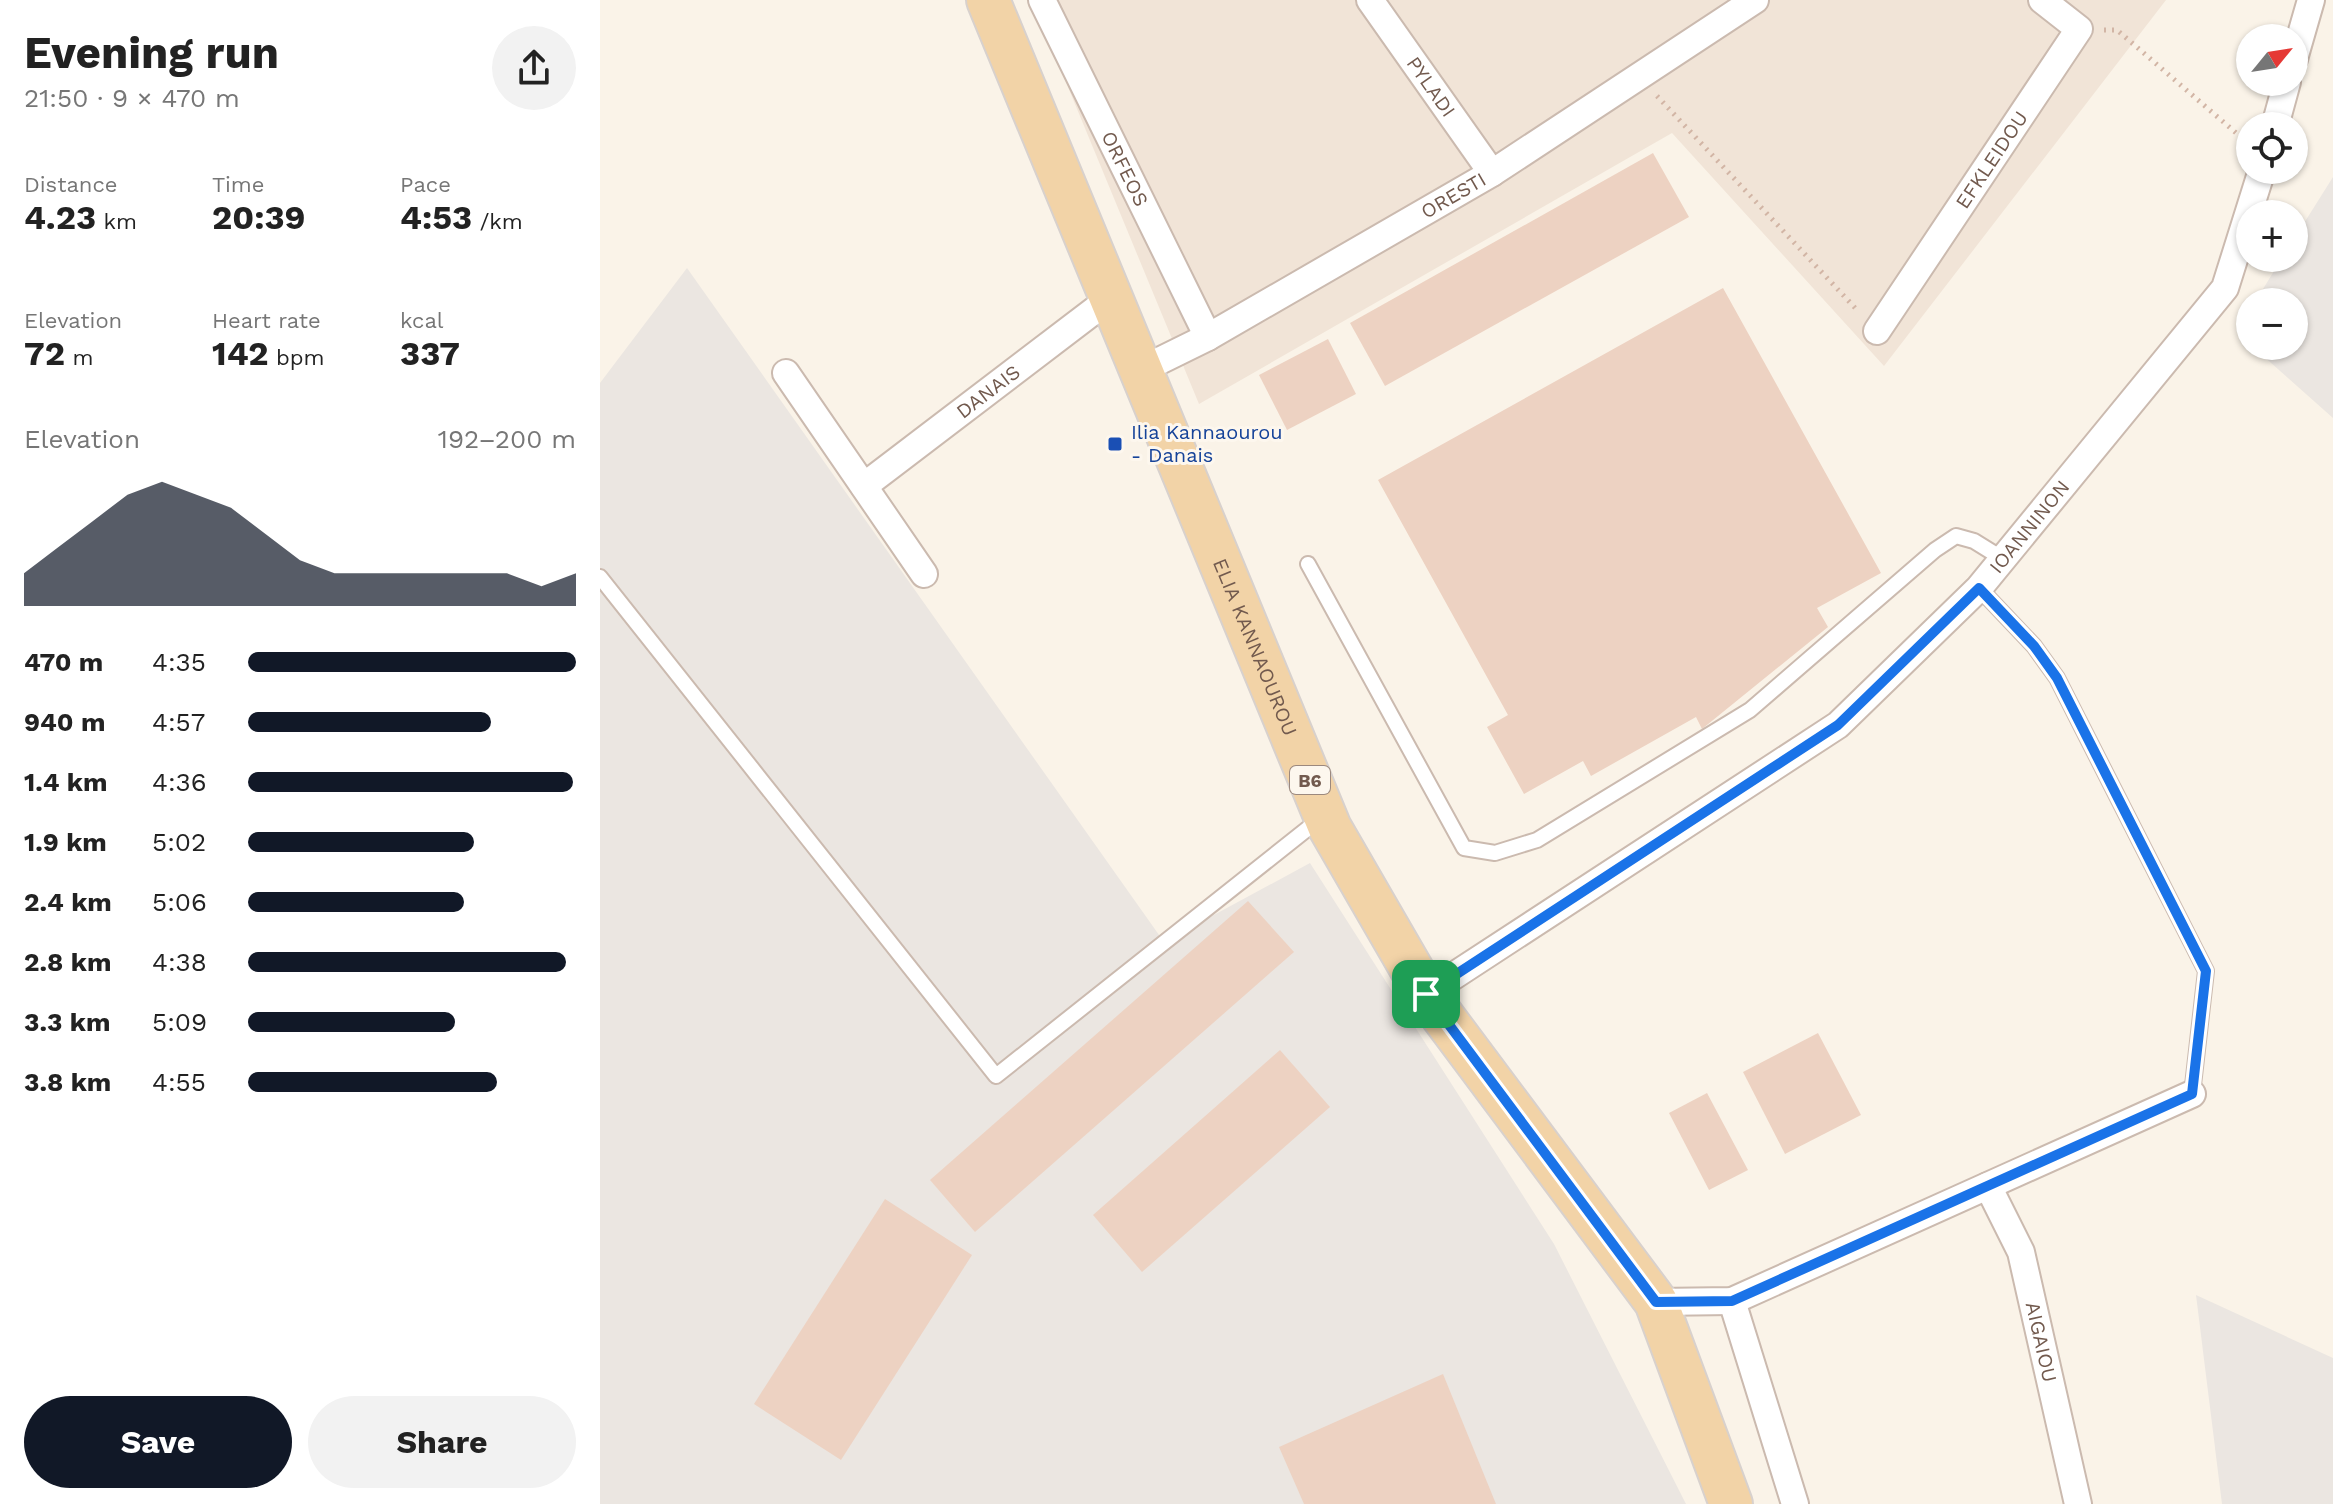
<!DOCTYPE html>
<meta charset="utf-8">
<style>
body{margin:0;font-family:"Work Sans",sans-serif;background:#f2f2f2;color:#222;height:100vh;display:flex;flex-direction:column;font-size:30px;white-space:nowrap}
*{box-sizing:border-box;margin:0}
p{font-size:26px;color:#767676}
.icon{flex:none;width:44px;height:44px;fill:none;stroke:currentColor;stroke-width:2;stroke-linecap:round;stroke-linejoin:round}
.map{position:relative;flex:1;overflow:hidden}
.drawer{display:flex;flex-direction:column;background:#fff;width:600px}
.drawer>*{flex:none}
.needle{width:52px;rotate:60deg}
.controls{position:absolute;left:1636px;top:24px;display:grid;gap:16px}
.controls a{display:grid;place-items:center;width:72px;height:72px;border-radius:50%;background:#fff;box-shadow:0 2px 6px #0004;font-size:40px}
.pin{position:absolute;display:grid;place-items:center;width:68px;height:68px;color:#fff;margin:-34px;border-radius:16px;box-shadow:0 4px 12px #0006}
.round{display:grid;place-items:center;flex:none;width:84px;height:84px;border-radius:42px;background:#f2f2f2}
.head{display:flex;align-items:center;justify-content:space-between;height:136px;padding:0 24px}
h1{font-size:44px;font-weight:700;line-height:60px}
.figures{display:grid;grid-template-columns:repeat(3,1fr);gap:12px;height:136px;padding:8px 24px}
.figures div{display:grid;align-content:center}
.figures b{font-size:34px;font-weight:700}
.figures small{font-size:22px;font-weight:400}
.figures p{font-size:22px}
.chart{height:224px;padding:16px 24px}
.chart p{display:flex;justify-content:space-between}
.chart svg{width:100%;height:144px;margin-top:8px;fill:#111827;opacity:.7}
.action{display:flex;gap:16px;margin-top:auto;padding:16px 24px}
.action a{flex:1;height:92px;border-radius:48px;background:#111827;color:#fff;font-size:32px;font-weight:700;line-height:92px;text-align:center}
.action a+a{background:#f2f2f2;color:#222}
ul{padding:0 24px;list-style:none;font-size:26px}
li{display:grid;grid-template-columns:128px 96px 1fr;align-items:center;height:60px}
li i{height:20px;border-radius:10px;background:#111827}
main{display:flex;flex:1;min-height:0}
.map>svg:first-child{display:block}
</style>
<main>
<section class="drawer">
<div class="head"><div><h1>Evening run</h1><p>21:50 · 9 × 470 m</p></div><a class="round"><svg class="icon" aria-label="share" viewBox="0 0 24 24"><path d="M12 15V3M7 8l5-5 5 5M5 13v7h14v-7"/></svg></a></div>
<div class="figures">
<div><p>Distance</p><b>4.23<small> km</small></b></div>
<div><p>Time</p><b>20:39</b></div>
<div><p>Pace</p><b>4:53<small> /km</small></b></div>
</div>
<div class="figures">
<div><p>Elevation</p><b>72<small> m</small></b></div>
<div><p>Heart rate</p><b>142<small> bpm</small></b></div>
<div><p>kcal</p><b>337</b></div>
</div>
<div class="chart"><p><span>Elevation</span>192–200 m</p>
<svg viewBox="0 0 160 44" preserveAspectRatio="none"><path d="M0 44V34L10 26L20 18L30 10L40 6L50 10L60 14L70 22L80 30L90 34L100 34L110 34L120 34L130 34L140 34L150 38L160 34V44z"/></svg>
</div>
<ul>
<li><b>470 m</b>4:35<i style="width:100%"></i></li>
<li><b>940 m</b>4:57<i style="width:74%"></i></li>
<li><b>1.4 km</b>4:36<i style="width:99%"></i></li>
<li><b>1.9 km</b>5:02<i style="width:69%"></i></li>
<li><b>2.4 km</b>5:06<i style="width:66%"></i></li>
<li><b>2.8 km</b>4:38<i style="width:97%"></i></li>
<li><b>3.3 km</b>5:09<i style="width:63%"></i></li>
<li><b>3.8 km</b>4:55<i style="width:76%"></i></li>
</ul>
<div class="action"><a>Save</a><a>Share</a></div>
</section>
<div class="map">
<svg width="1733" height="1504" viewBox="0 0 1733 1504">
<rect width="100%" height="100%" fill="#faf3e8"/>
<path fill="#f1e4d7" d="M432 0H1566L1284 366 1072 133 599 404Z"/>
<g fill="#ebe6e1">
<path d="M1733 177V418L1652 346H1694V302H1655L1682 258H1694V239Z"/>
<path d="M87 268 564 942 710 863 954 1244 1086 1504H0V383Z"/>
<path d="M1596 1295 1733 1358V1504H1622Z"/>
</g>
<g fill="#edd2c2">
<path d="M1053 153 1089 217 785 386 750 323Z"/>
<path d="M1123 288 1281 573 1217 608 1228 627 1102 729 1096 717 991 776 983 761 924 794 887 727 908 715 778 480Z"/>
<path d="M728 339 756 394 687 430 659 375Z"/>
<path d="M648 901 694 952 375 1232 330 1180Z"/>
<path d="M1218 1033 1261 1115 1185 1154 1143 1072Z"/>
<path d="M680 1050 730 1107 542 1272 493 1215Z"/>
<path d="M1107 1093 1148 1170 1109 1190 1069 1113Z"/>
<path d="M285 1199 372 1255 241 1460 154 1404Z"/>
<path d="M843 1374 896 1504H704L679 1447Z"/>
</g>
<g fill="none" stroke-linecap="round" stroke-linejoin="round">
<g stroke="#cbbaaf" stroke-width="18">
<g id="service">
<path d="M708 564 864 848 895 853 937 840 1150 710 1335 550 1356 536 1374 541 1403 559"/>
<path d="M0 577 396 1076 721 818"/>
<path d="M1379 588 1434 646 1457 678 1606 971 1592 1094"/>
</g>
</g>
<g stroke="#cbbaaf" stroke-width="30">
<g id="minor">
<path id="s1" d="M442 0 608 337"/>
<path id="s2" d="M770 0 892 173"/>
<path d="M1694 59 1711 0"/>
<path d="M1675 126 1687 82"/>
<path id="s3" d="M1277 331 1479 29 1442 0"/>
<path id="s4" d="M541 370 608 337 892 173 1155 0"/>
<path d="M186 373 324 574"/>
<path id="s5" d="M264 486 512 297"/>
<path id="s6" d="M826 994 1238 725 1379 588 1625 288 1662 170"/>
<path id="s7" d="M1388 1186 1421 1252 1478 1504"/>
<path d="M1132 1301 1195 1504"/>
<path d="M1056 1302 1132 1301 1592 1094"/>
</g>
</g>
<g stroke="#d8d1cd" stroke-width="46">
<g id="primary">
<path id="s8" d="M388 0 730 828 826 994 1056 1302 1131 1504"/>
</g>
</g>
<g stroke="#d2b5a5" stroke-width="5" stroke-dasharray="2 6" stroke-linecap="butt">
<path d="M1504 30H1517L1650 145"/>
<path d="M1057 96 1258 311"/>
</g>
<use href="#service" stroke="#fff" stroke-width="14"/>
<use href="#minor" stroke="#fff" stroke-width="26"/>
<use href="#primary" stroke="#f2d3a7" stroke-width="42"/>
</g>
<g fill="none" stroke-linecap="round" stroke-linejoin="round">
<g stroke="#fff" stroke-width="16">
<path id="route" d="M1379 588 1434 646 1457 678 1606 971 1592 1094 1132 1301 1056 1302 826 994 1238 725Z"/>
</g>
<use href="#route" stroke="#1a73e8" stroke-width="10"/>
</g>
<rect fill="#1a4fb4" stroke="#fdf7ee" stroke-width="3" x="507" y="436" width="16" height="16" rx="4"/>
<g text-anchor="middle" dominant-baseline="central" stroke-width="6" stroke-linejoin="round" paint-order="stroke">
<rect fill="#fdf7ee" stroke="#9c897e" stroke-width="2" x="690" y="766" width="40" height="28" rx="6"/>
<g font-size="18" font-weight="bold" fill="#725a4e">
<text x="710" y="780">B6</text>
</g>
<g font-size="20" fill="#725a4e" stroke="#fdf7ee">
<text stroke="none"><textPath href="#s2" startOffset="106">PYLADI</textPath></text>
<text stroke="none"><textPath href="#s3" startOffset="206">EFKLEIDOU</textPath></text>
<text stroke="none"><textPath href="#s1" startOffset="188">ORFEOS</textPath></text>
<text stroke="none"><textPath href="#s4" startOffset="358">ORESTI</textPath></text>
<text stroke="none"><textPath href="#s5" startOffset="156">DANAIS</textPath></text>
<text stroke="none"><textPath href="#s6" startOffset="768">IOANNINON</textPath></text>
<text stroke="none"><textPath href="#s8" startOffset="700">ELIA KANNAOUROU</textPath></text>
<text stroke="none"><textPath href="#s7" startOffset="166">AIGAIOU</textPath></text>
</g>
<g font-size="20" fill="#164399" stroke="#fdf7ee" text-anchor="start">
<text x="531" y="432">Ilia Kannaourou<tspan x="531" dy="23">- Danais</tspan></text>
</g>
</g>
</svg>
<div class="controls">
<a><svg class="needle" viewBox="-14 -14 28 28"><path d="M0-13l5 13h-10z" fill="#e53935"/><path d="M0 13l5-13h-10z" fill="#767676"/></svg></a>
<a><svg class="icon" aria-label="locate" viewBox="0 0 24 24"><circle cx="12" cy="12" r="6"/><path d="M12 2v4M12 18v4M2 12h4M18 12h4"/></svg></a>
<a>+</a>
<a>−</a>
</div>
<div class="pin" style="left:826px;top:994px;background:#1e9e55"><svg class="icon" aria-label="arrive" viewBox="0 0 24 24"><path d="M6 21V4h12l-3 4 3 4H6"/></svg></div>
</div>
</main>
